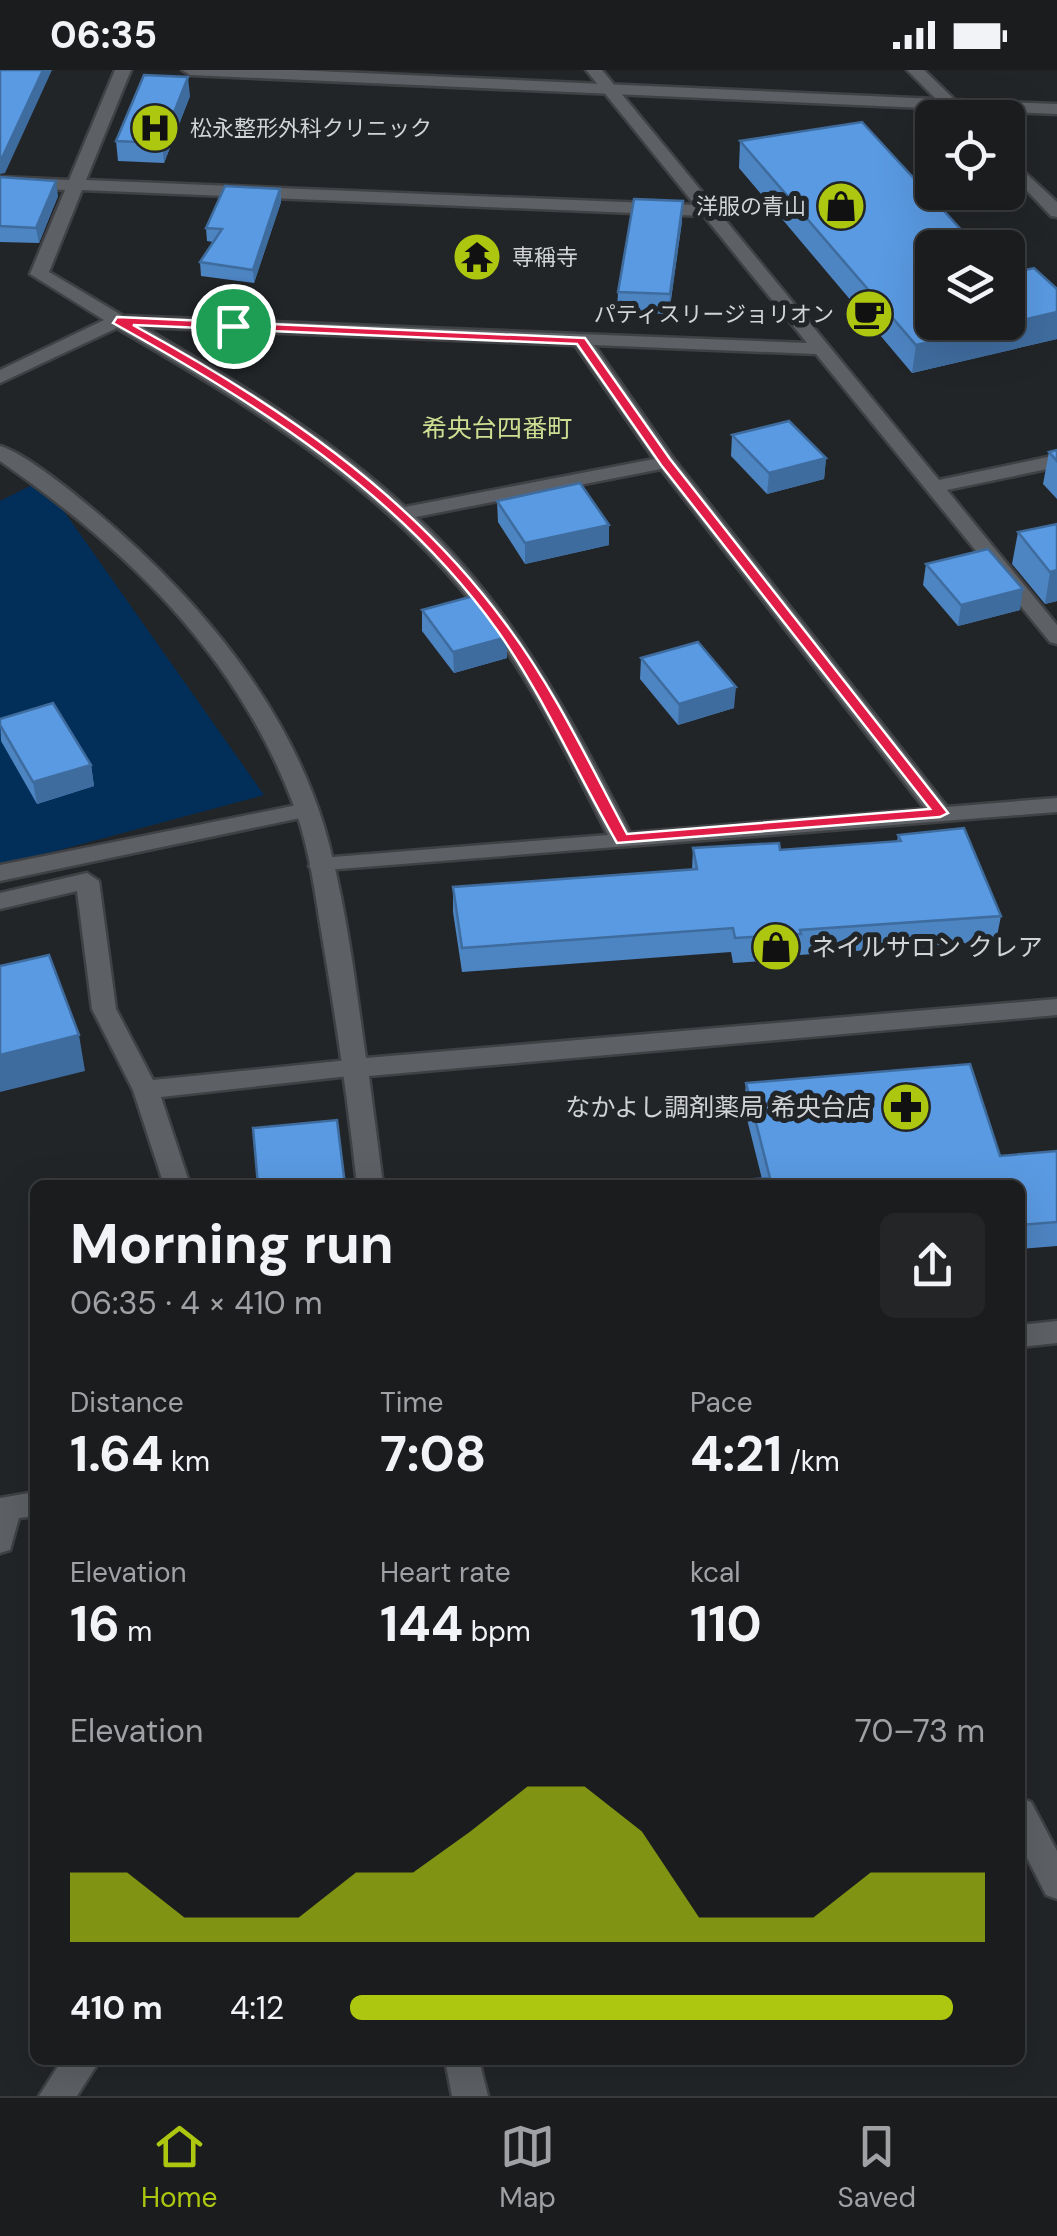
<!DOCTYPE html>
<meta charset="utf-8">
<style>
body{margin:0;font-family:"DM Sans","Noto Sans JP",sans-serif;background:#232527;color:#f1f3f6;height:100vh;display:flex;flex-direction:column;font-size:38px;white-space:nowrap}
*{box-sizing:border-box;margin:0}
p{font-size:32px;color:#9fa1a4}
.icon{flex:none;width:55px;height:55px;fill:none;stroke:currentColor;stroke-width:2;stroke-linecap:round;stroke-linejoin:round}
.map{position:relative;flex:1;overflow:hidden}
.side{position:absolute;left:30px;top:1110px;width:995px;height:885px;display:flex;flex-direction:column;background:#1a1c1e;border-radius:15px;box-shadow:0 10px 40px #0002,0 0 0 2px #383a3c}
.side>*{flex:none}
.fabs{position:absolute;left:915px;top:30px;display:grid;gap:20px}
.fabs a{display:grid;place-items:center;width:110px;height:110px;border-radius:15px;background:#1a1c1e;box-shadow:0 10px 40px #0002,0 0 0 2px #383a3c;font-size:50px}
.pin{position:absolute;display:grid;place-items:center;width:85px;height:85px;color:#fff;margin:-42px;border:5px solid #fff;border-radius:50%;box-shadow:0 2px 10px #0007}
.round{display:grid;place-items:center;flex:none;width:105px;height:105px;border-radius:15px;background:#232527}
.headline{display:flex;align-items:center;justify-content:space-between;height:170px;padding:0 40px}
h1{font-size:55px;font-weight:700;line-height:75px}
.metrics{display:grid;grid-template-columns:repeat(3,1fr);gap:15px;height:170px;padding:10px 40px}
.metrics div{display:grid;align-content:center}
.metrics b{font-size:50px;font-weight:700}
.metrics small{font-size:28px;font-weight:400}
.metrics p{font-size:28px}
.chart{height:280px;padding:20px 40px}
.chart p{display:flex;justify-content:space-between}
.chart svg{width:100%;height:180px;margin-top:10px;fill:#adc60f;opacity:.7}
ul{padding:0 40px;list-style:none;font-size:32px}
li{display:grid;grid-template-columns:160px 120px 1fr;align-items:center;height:75px}
li i{height:25px;border-radius:12px;background:#adc60f}
.status{display:flex;justify-content:space-between;align-items:center;height:70px;padding:0 50px;background:#1a1c1e;direction:ltr}
.status svg{height:28px;fill:currentColor}
.dock{display:flex;justify-content:space-around;align-items:center;height:140px;border-top:2px solid #383a3c;background:#1a1c1e;font-size:28px;color:#9fa1a4}
.dock a{display:grid;justify-items:center;gap:5px}
.dock .active{color:#adc60f}
.map>svg:first-child{display:block}
</style>
<div class="status"><b>06:35</b><svg viewBox="0 0 49 12"><path d="M0 12V9h3v3zM5 12V6h3v6zM10 12V3h3v9zM15 12V0h3v12zM26 1h20v11H26zM47 4h2v5h-2z"/></svg></div>
<div class="map">
<svg width="1057" height="2026" viewBox="0 0 1057 2026">
<rect width="100%" height="100%" fill="#222528"/>
<path fill="#022f5a" d="M42 410 264 725 0 796V431Z"/>
<g fill="none" stroke-linecap="round" stroke-linejoin="round">
<g stroke="#3f4144" stroke-width="5">
<g id="minor">
<path d="M115 0H131L86 110 695 135 586 0H602L939 410 1057 385V397L947 420 1057 555V574L1050 572 816 284 594 275 673 388 947 737 1057 728V742L313 801 309 796 321 788 608 765C565 680 522 591 460 518 366 406 242 331 117 258L0 313V300L104 250 30 204 65 120 0 117V107L69 110ZM82 120 704 146 807 273 123 246 49 202ZM143 257 575 275 654 389 405 437C327 365 235 311 143 257ZM661 399 925 739 630 763C572 650 511 534 416 447Z"/>
<path d="M307 733 315 735 318 740 315 745 0 811V795Z"/>
<path d="M87 803 99 811 116 939 153 1010 358 989 367 992 370 998 367 1004 161 1027 190 1115H164L133 1020 92 939 77 821 0 839V823Z"/>
<path d="M1057 1251V1273L1020 1277V1255Z"/>
<path d="M35 1422V1446L19 1448 10 1480 0 1483V1428Z"/>
<path d="M1020 1728 1031 1732 1057 1781V1829L1046 1825 1020 1774Z"/>
<path d="M62 1990H100L77 2026H39Z"/>
<path d="M445 1990H479L488 2026H452Z"/>
</g>
</g>
<g stroke="#3f4144" stroke-width="5">
<g id="tertiary">
<path d="M182 0H295L936 29 907 0H924L955 30 1057 34V44L962 40 955 43 947 39 190 5Z"/>
<path d="M1008 87 1057 132V147L1051 146 1008 101Z"/>
<path d="M0 376C30 385 92 438 117 460 207 540 288 639 324 756 346 831 355 912 366 988L1057 929V945L369 1006 383 1115H357C348 1031 336 949 322 866 315 824 310 780 295 739 240 589 130 481 0 391Z"/>
</g>
</g>
<use href="#minor" fill="#5d6064" fill-rule="evenodd"/>
<use href="#tertiary" fill="#5d6064" fill-rule="evenodd"/>
</g>
<g fill="#4d84c2">
<path d="M190 26 164 93 118 91 116 71Z"/>
<path d="M740 71 932 252 1057 219V269L912 303 739 98Z"/>
<path d="M0 108 58 126 39 173 0 172Z"/>
<path d="M280 119 281 132 254 213 201 206 200 192 213 172 207 171 206 158Z"/>
<path d="M682 151 669 244 617 242 618 222Z"/>
<path d="M732 365 826 388 824 409 767 424 731 386Z"/>
<path d="M1057 380V429L1043 414 1049 382Z"/>
<path d="M497 431 609 475 525 494 498 452Z"/>
<path d="M1057 454V531L1045 534 1012 494 1018 462Z"/>
<path d="M926 494 1020 540 958 556 923 515Z"/>
<path d="M422 540 507 567V588L454 603 422 561Z"/>
<path d="M641 588 734 638 678 655 640 609Z"/>
<path d="M0 649 91 695 94 716 37 734 1 671Z"/>
<path d="M898 765 1001 846 996 871 799 885 798 889 733 893 731 882 462 902 453 842V817L692 800 693 778 780 780 897 772Z"/>
<path d="M746 1013 1000 1086 1057 1081V1176L1020 1179V1115L762 1109 744 1037Z"/>
</g>
<g fill="#3f6c9e">
<path d="M43 0H52L5 103 0 104V88Z"/>
<path d="M188 7 190 26 164 93 162 73Z"/>
<path d="M56 111 58 126 39 173 36 158Z"/>
<path d="M280 119 281 132 254 213 253 200Z"/>
<path d="M683 131 682 151 669 244 670 224Z"/>
<path d="M1057 242V269L912 303 916 275Z"/>
<path d="M826 388 824 409 767 424 769 403Z"/>
<path d="M609 455V475L525 494V473Z"/>
<path d="M1057 500V531L1045 534 1050 502Z"/>
<path d="M1023 519 1020 540 958 556 961 535Z"/>
<path d="M507 567V588L454 603 453 582Z"/>
<path d="M736 617 734 638 678 655 679 634Z"/>
<path d="M91 695 94 716 37 734 33 712Z"/>
<path d="M79 965 85 1001 0 1022V985Z"/>
</g>
<g fill="#5a9ae2" stroke="#3f6c9e" stroke-width="2.5">
<path d="M0 0H43L2 88H0Z"/>
<path d="M144 5 188 7 162 73 116 71Z"/>
<path d="M862 52 978 178H932V252H1008V204L1034 198 1057 219V242L916 275 740 71Z"/>
<path d="M0 107 56 111 36 158 0 156Z"/>
<path d="M225 116 280 119 253 200 200 192 222 159 206 158Z"/>
<path d="M634 129 683 131 670 224 618 222Z"/>
<path d="M789 351 826 388 769 403 732 365Z"/>
<path d="M1057 380V391L1049 382Z"/>
<path d="M580 413 609 455 525 473 497 431Z"/>
<path d="M1057 454V500L1050 502 1018 462Z"/>
<path d="M988 479 1023 519 961 535 926 494Z"/>
<path d="M477 525 507 567 453 582 422 540Z"/>
<path d="M698 572 736 617 679 634 641 588Z"/>
<path d="M53 633 91 695 33 712 0 655V649Z"/>
<path d="M964 758 1001 846 800 860 801 864 735 868 733 858 462 878 453 817 697 799 693 778 779 773 780 780 901 771 898 765Z"/>
<path d="M49 885 79 965 0 985V896Z"/>
<path d="M970 994 1000 1086 1057 1081V1152L1020 1155V1115H660L770 1108 746 1013Z"/>
<path d="M337 1050 345 1115H258L253 1058Z"/>
</g>
<path fill="#e11d48" stroke="#fff" stroke-width="2.5" fill-rule="evenodd" d="M117 247 585 268 670 389 948 743 940 747 617 773C576 702 544 627 497 560 400 424 257 333 113 253ZM133 255 577 274 661 395 930 739 627 764C589 693 554 618 505 553 409 422 274 332 133 255Z"/>
<defs>
<g id="hospital-disc" transform="scale(2.5)"><circle r="9.5" fill="#adc60f" stroke="#222528"/><path d="M-5-5h3v3.5h4V-5h3V5h-3V1.5h-4V5h-3Z" fill="#111"/></g>
<g id="shop-disc" transform="scale(2.5)"><circle r="9.5" fill="#adc60f" stroke="#222528"/><path d="M-5-2.5h2.3a2.7 3.5 0 0 1 5.4 0H5L5.5 6h-11ZM-1.5-2.5h3a1.5 2.3 0 0 0-3 0Z" fill="#111"/></g>
<g id="temple-disc" transform="scale(2.5)"><circle r="9.5" fill="#adc60f" stroke="#222528"/><path d="M0-6L5-2H3V0L6.5 2.5H4V6H1.5V3h-3V6H-4V2.5H-6.5L-3 0V-2H-5Z" fill="#111"/></g>
<g id="cafe-disc" transform="scale(2.5)"><circle r="9.5" fill="#adc60f" stroke="#222528"/><path d="M-5.5-4.5H6V0H3Q3 3.5 0 3.5H-2.5Q-5.5 3.5-5.5 0ZM3-3.2v2h1.7v-2ZM-6 4.5H4V6H-6Z" fill="#111"/></g>
<g id="pharmacy-disc" transform="scale(2.5)"><circle r="9.5" fill="#adc60f" stroke="#222528"/><path d="M-2-6h4v4h4v4h-4v4h-4v-4h-4v-4h4Z" fill="#111"/></g>
</defs>
<g fill-rule="evenodd">
<use href="#hospital-disc" x="155" y="58"/>
<use href="#shop-disc" x="841" y="136"/>
<use href="#temple-disc" x="477" y="187"/>
<use href="#cafe-disc" x="869" y="244"/>
<use href="#shop-disc" x="776" y="877"/>
<use href="#pharmacy-disc" x="906" y="1037"/>
</g>
<g text-anchor="middle" dominant-baseline="central" stroke-width="10" stroke-linejoin="round" paint-order="stroke">
<g font-size="22" fill="#d1d3d5" stroke="#222528" text-anchor="start">
<text x="190" y="58">松永整形外科クリニック</text>
<text x="806" y="136" text-anchor="end">洋服の青山</text>
<text x="512" y="187">専稱寺</text>
<text x="834" y="244" text-anchor="end">パティスリージョリオン</text>
</g>
<g font-size="25" fill="#cede92" stroke="#222528">
<text x="497" y="358">希央台四番町</text>
</g>
<g font-size="25" fill="#d1d3d5" stroke="#222528" text-anchor="start">
<text x="811" y="877">ネイルサロン クレア</text>
<text x="871" y="1037" text-anchor="end">なかよし調剤薬局 希央台店</text>
</g>
</g>
</svg>
<div class="fabs">
<a><svg class="icon" aria-label="locate" viewBox="0 0 24 24"><circle cx="12" cy="12" r="6"/><path d="M12 2v4M12 18v4M2 12h4M18 12h4"/></svg></a>
<a><svg class="icon" aria-label="layers" viewBox="0 0 24 24"><path d="M12 4l9 5-9 5-9-5zM3 14l9 5 9-5"/></svg></a>
</div>
<div class="pin" style="left:233px;top:256px;background:#1e9e55"><svg class="icon" aria-label="arrive" viewBox="0 0 24 24"><path d="M6 21V4h12l-3 4 3 4H6"/></svg></div>
<section class="side">
<div class="headline"><div><h1>Morning run</h1><p>06:35 · 4 × 410 m</p></div><a class="round"><svg class="icon" aria-label="share" viewBox="0 0 24 24"><path d="M12 15V3M7 8l5-5 5 5M5 13v7h14v-7"/></svg></a></div>
<div class="metrics">
<div><p>Distance</p><b>1.64<small> km</small></b></div>
<div><p>Time</p><b>7:08</b></div>
<div><p>Pace</p><b>4:21<small> /km</small></b></div>
</div>
<div class="metrics">
<div><p>Elevation</p><b>16<small> m</small></b></div>
<div><p>Heart rate</p><b>144<small> bpm</small></b></div>
<div><p>kcal</p><b>110</b></div>
</div>
<div class="chart"><p><span>Elevation</span>70–73 m</p>
<svg viewBox="0 0 160 44" preserveAspectRatio="none"><path d="M0 44V27L10 27L20 38L30 38L40 38L50 27L60 27L70 17L80 6L90 6L100 17L110 38L120 38L130 38L140 27L150 27L160 27V44z"/></svg>
</div>
<ul>
<li><b>410 m</b>4:12<i style="width:95%"></i></li>
</ul>
</section>
</div>
<nav class="dock">
<a class="active"><svg class="icon" aria-label="home" viewBox="0 0 24 24"><path d="M3 11l9-7 9 7M6 9v11h12V9"/></svg>Home</a>
<a><svg class="icon" aria-label="map" viewBox="0 0 24 24"><path d="M3 6l6-2 6 2 6-2v14l-6 2-6-2-6 2zM9 4v14M15 6v14"/></svg>Map</a>
<a><svg class="icon" aria-label="saved" viewBox="0 0 24 24"><path d="M7 4h10v16l-5-4-5 4z"/></svg>Saved</a>
</nav>
